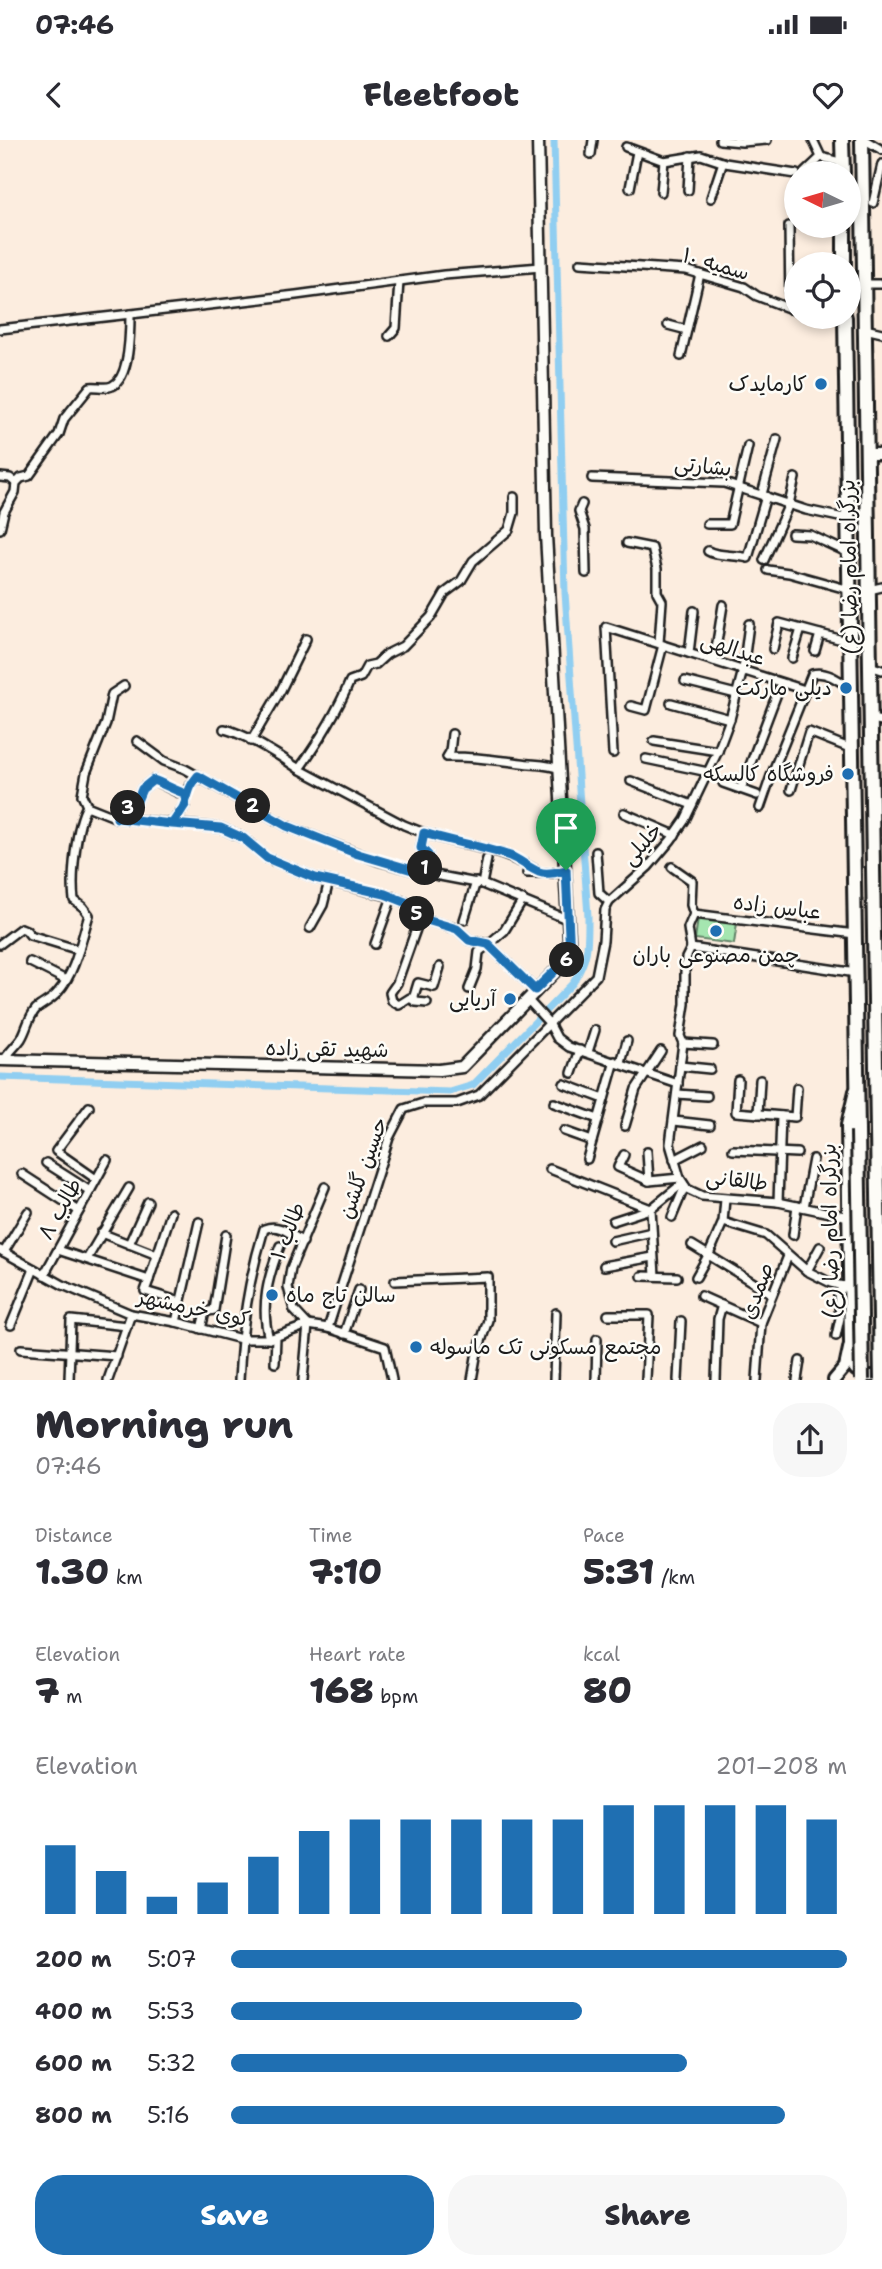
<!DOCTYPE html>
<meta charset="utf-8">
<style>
body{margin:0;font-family:"Shantell Sans","Playpen Sans Arabic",sans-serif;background:#f7f7f7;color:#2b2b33;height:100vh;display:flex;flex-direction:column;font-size:26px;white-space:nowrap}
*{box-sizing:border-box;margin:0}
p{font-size:23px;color:#7c7c81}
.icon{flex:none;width:38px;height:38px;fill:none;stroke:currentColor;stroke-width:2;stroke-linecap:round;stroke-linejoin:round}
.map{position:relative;height:1240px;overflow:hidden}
.details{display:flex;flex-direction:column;background:#fff;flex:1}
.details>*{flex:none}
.needle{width:46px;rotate:275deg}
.fabs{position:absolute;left:784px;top:21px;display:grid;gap:14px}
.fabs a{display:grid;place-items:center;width:77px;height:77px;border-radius:50%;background:#fff;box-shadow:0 4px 10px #0003;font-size:35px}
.pin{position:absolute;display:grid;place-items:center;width:60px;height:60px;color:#fff;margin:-72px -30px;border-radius:50% 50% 50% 0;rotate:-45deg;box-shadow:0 0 7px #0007}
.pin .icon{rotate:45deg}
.km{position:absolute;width:35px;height:35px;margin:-18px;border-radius:50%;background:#222;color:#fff;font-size:19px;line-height:35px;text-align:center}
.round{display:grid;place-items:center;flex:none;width:74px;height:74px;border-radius:28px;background:#f7f7f7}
.head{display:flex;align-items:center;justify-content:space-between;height:119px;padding:0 35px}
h1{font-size:38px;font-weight:800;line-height:52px}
.metrics{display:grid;grid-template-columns:repeat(3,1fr);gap:10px;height:119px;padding:7px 35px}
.metrics div{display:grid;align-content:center}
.metrics b{font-size:35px;font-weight:800}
.metrics small{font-size:19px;font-weight:400}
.metrics p{font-size:19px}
.chart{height:196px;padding:14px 35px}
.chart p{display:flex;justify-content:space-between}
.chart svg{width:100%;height:126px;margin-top:7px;stroke:#1f6fb2;stroke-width:6}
.button{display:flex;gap:14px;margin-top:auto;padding:14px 35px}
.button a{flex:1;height:80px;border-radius:28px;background:#1f6fb2;color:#fff;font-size:28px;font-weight:800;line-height:80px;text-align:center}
.button a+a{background:#f7f7f7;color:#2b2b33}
ul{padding:0 35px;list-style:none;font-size:23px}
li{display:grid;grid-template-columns:112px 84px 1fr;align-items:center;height:52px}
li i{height:18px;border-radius:9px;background:#1f6fb2}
.status{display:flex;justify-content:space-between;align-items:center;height:49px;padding:0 35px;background:#fff;direction:ltr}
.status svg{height:19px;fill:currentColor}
header{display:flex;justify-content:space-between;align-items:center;height:91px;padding:0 35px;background:#fff;font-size:32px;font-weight:800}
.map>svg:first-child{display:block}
</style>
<div class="status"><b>07:46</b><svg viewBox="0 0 49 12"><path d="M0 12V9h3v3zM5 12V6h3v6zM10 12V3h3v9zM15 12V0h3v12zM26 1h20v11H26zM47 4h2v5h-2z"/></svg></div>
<header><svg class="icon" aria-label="back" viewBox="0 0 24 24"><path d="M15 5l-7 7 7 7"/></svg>Fleetfoot<svg class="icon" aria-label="heart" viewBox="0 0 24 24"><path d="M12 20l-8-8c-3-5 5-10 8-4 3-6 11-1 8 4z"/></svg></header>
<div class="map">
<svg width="882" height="1240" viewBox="0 0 882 1240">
<rect width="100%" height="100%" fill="#fceddf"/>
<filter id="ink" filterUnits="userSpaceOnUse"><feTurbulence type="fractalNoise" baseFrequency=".0143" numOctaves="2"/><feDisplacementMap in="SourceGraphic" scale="14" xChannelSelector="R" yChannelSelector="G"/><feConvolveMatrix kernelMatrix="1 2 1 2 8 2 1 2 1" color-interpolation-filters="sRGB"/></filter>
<g filter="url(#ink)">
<path fill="#a5e6b0" stroke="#608166" stroke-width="2" d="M698 778 737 783 734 804 695 799Z"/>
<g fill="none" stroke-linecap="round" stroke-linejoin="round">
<path stroke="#90cef1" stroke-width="7" d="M0 937 450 952 473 945 573 843C589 817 588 806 588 776L565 453 554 0"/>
<g stroke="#1c1c1c" stroke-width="12">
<g id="street">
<path d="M720 0 742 2 767 0"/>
<path d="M813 0 821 17 843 23"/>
<path d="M865 0 882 10"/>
<path d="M626 7 664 21 701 15 725 23 796 34"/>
<path d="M591 14 593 0"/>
<path d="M804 33 821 17"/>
<path d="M630 48 637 12"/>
<path d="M688 50 690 16"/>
<path d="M661 52 664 21"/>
<path d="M711 58 723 22"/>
<path d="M873 63 882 24"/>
<path d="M789 86 790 169"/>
<path d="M580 123 686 130 744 147 757 156 796 171"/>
<path d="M864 144H882"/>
<path d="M668 185 687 190"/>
<path d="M0 189 296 155 444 135 541 127"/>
<path d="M865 189 882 193"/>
<path d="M389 196 396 188 399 141"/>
<path d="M681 216 700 134"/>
<path d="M0 337 10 338 16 343"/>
<path d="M592 338 724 343 806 370 839 377H848"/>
<path d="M762 354 777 299"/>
<path d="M582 364 579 371 585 389 586 433"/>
<path d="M707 384H730L748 306"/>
<path d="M0 389 4 372 15 352 16 343 21 338 29 336 59 294 64 279 90 247C97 246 106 249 112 246 130 238 130 192 130 174"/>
<path d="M792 394 810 395 849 413"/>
<path d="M627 403 652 408 657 429V452L662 461 659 503"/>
<path d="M708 411C718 417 735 414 748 418L766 356"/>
<path d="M764 420 789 364 795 338"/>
<path d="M768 430 789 433 850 450"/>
<path d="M869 450 882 447"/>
<path d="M773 509 779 483 850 502"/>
<path d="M815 511 820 494"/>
<path d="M689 513 694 471"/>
<path d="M792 518 801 489"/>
<path d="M714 521 723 465"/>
<path d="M870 526 882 530"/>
<path d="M685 541 736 554"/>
<path d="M671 563 730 579"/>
<path d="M631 566 646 570 663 505"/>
<path d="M871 579 882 581"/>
<path d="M224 589C244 593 282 617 299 629"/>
<path d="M452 594 450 612 447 617C472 616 496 620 521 623 534 625 547 624 560 629"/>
<path d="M137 601 164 621 185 629 287 686 378 721 419 732 482 744 569 780"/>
<path d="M251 601 281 550 306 499"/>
<path d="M654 601 718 611"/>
<path d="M613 613 606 487 805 550"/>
<path d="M646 619 708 632"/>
<path d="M631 641 692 665"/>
<path d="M723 643 757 655"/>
<path d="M741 649 781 543"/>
<path d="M791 650 809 592 852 609"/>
<path d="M87 666 117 678 221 688 243 698 267 718 315 738 392 757 410 764 420 778 457 789 469 800 488 804 535 850"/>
<path d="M760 668 771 636 812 534C826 530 840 541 851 549"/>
<path d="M624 673 675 695"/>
<path d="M117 678 137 661 142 649 153 640 177 652 187 654"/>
<path d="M172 684 185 665 187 650 198 636"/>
<path d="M424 693C463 706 505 709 540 733"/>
<path d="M596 712 599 753 609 762"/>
<path d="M672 727 692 741 691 765 694 774 688 788 691 808 686 818 685 832V864L680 896 683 903 670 1004 680 1038 687 1049 702 1056 778 1062 849 1077"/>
<path d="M423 733 428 715 421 708 424 693 404 685 299 629C319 601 337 572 350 541L361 537 367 526 376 524 387 514 403 506 431 477 445 453 461 441 473 421 509 390 514 373V357"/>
<path d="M527 733H556L566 730"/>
<path d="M482 744 487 719"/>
<path d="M694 774 855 794"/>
<path d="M420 778 397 843 390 853 392 861 399 865 410 858 416 862 427 863"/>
<path d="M464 780 476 742"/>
<path d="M310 788 323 765 329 741"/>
<path d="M0 804 21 788 26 790 30 795 79 810"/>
<path d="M375 804 392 757"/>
<path d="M691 808 856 833"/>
<path d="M30 822 66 840"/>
<path d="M469 849 477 829 479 812 504 791 523 760"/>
<path d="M527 859 549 883 557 898 569 907 678 944"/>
<path d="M415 861 414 856 418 843 434 847 440 827"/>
<path d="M683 903 713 905"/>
<path d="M588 912 595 890"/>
<path d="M4 920C9 912 16 906 21 899 27 889 28 878 36 869 43 863 52 860 58 852 76 832 81 800 89 775L83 767 74 760C71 737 76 685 87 666L82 655 86 633 106 583 112 554 124 546"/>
<path d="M621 923 627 901"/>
<path d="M680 926 710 929"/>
<path d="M572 933 580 910"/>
<path d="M738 940 736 972 795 977 797 948"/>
<path d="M564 944 604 959"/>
<path d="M677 954 707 956"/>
<path d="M554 963 598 979"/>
<path d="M89 967 56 1011 96 1039"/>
<path d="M758 974 760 940"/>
<path d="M674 981 710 985"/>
<path d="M625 986 636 949 661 911"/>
<path d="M564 991 592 1001"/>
<path d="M733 1010 797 1013"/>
<path d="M647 1012 649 1041"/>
<path d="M624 1015 618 1027 649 1041 680 1038"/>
<path d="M587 1019 615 921"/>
<path d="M674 1020 703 1005"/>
<path d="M46 1023 90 1051"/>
<path d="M550 1029 651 1069"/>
<path d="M22 1034 79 1071"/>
<path d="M778 1062 781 976"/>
<path d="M804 1067 813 1019"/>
<path d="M672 1077 685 1046"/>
<path d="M613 1081 650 1069"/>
<path d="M723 1082 766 1095 807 1131 831 1143 843 1146 849 1144"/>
<path d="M101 1093 157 1115"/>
<path d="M793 1095 797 1066"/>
<path d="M612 1101 652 1092"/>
<path d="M129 1104 148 1062"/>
<path d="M692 1105 772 1154"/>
<path d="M0 1110 63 1145 131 1174 176 1182 241 1199H269L308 1185 328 1188 385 1207 392 1240"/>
<path d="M58 1110 149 1140 145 1151 181 1162"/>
<path d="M4 1112 28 1072"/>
<path d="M87 1119 129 1048"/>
<path d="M604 1126 653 1117"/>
<path d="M807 1131 820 1107"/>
<path d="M44 1135 107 1020"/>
<path d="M642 1136 677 1137"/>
<path d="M655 1136 651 1069 683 1043"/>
<path d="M696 1137 710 1112 723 1082 725 1059"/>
<path d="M149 1140 171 1073"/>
<path d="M395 1141 488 1137V1180L476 1217 472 1240"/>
<path d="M701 1156 761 1183"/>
<path d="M608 1175H649L646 1240"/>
<path d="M176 1182 199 1082"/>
<path d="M11 1185 34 1129"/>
<path d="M328 1188 389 998 404 969 423 963H457L479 955 596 836 603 801 605 770 609 762 648 727 671 700 685 680 718 611 730 579 743 530 749 484"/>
<path d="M201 1189 205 1172 214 1170 226 1095"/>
<path d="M344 1194 359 1150"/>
<path d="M836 1196 840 1178 838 1155 843 1146"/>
<path d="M269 1199C260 1166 268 1137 280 1106"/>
<path d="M21 1209 117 1216"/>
<path d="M275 1223 276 1197"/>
<path d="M69 1240 71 1180 127 1186"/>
<path d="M108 1240 131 1174"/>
<path d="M239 1240C242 1185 248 1142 264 1089 280 1083 290 1094 303 1102"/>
<path d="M303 1240 308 1185 294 1170 288 1147 291 1128 325 1047"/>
<path d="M554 1240 556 1173"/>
<path d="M596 1240 597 1199"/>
<path d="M678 1240 681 1181"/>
<path d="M716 1240 718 1179 722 1165"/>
<path d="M757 1240 761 1183 788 1116"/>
<path d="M797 1240 800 1221"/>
</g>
</g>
<g stroke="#1c1c1c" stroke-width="15">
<g id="secondary">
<path d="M867 314H882"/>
<path d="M0 920 439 930 462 927 570 816 546 395 538 0"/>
</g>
</g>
<g stroke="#1c1c1c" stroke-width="16">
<g id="primary">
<path d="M849 1214C851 1232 865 1240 882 1234"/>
<path d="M834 1240 845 1227 850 1204 847 985 855 951"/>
</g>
</g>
<g stroke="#1c1c1c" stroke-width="18">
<g id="highway">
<path d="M842 0 843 33"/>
<path d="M862 0 877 992"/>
<path d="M844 86V124"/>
<path d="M845 177 858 991"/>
</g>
</g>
<use href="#street" stroke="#fdfcf7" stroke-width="7"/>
<use href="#secondary" stroke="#fdfcf7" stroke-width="10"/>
<use href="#primary" stroke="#fdfcf7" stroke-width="10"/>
<use href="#highway" stroke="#fdfcf7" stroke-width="12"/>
<g stroke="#1c1c1c" stroke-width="18" stroke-linecap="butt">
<g id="highway-bridge">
<path d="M858 991 862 1240"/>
<path d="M877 992 881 1240"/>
</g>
</g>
<use href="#highway-bridge" stroke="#fdfcf7" stroke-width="12"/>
</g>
</g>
<g fill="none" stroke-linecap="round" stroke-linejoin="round" filter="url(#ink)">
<g stroke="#fff" stroke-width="14">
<path id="route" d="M566 730C558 732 547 735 539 732 529 728 520 720 510 716 482 706 452 702 424 693L421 708 428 715 423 733 419 732 358 714 287 686 198 636C188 648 190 650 185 663 183 670 177 677 172 684L117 678 137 661 142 649 153 640C165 644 175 651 187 654L185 665 172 684 221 688 243 698 267 718 315 738 385 754 410 764 420 778 457 789 469 800 488 804 535 850 570 816 566 730"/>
</g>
<use href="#route" stroke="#1f6fb2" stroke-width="9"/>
</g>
<g fill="#1f6fb2" stroke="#fdfcf7" stroke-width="2.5">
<circle cx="821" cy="244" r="7"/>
<circle cx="846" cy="548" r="7"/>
<circle cx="848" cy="634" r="7"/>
<circle cx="716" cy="791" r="7"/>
<circle cx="510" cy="859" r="7"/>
<circle cx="272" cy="1155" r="7"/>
<circle cx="416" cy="1207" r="7"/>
</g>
<g text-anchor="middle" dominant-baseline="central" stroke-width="5" stroke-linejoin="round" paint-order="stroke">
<g font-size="21" fill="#1c1c1c" stroke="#fdfcf7">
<text transform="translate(716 124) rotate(16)">سمیه ۱۰</text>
<text transform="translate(703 326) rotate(6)">بشارتی</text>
<text transform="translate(849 427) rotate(-91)">بزرگراه امام رضا (ع)</text>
<text transform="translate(733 509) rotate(18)">عبدالهی</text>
<text transform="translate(642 704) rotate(-48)">خلیلی</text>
<text transform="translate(777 767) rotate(7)">عباس زاده</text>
<text transform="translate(327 909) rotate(1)">شهید تقی زاده</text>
<text transform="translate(363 1028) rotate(-70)">حسین گلشن</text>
<text transform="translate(737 1040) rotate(7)">طالقانی</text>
<text transform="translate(60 1069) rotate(-61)">طالب ۸</text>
<text transform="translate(288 1091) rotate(-69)">طالب ۱</text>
<text transform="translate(830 1091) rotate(-91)">بزرگراه امام رضا (ع)</text>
<text transform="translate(757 1151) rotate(-70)">صمدی</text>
<text transform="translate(194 1168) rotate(12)">کوی خرمشهر</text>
</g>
<g font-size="21" fill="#1c1c1c" stroke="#fdfcf7" text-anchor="end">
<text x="807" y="244">کارمایدک</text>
<text x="832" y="548">دیلی مارکت</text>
<text x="834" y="634">فروشگاه کالسکه</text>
<text x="716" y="815" text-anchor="middle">چمن مصنوعی باران</text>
<text x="496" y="859">آریایی</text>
<text x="286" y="1155" text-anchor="start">سالن تاج ماه</text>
<text x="430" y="1207" text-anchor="start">مجتمع مسکونی تک ماسوله</text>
</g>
</g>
</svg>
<div class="fabs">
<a><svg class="needle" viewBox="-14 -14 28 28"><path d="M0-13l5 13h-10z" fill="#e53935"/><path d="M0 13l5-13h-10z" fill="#7c7c81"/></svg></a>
<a><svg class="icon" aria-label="locate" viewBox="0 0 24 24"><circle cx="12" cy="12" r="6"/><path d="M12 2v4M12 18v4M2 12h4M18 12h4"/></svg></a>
</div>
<div class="pin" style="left:566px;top:730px;background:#1e9e55"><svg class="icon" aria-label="arrive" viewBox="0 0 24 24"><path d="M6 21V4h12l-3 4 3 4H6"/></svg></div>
<b class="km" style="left:425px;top:728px">1</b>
<b class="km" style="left:253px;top:666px">2</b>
<b class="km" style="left:128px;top:668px">3</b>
<b class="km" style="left:417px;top:774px">5</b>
<b class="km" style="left:567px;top:820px">6</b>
</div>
<section class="details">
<div class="head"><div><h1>Morning run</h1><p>07:46</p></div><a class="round"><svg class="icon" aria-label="share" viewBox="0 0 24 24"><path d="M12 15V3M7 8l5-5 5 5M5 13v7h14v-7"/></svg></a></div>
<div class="metrics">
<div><p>Distance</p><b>1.30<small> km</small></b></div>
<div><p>Time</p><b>7:10</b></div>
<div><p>Pace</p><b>5:31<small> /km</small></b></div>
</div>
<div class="metrics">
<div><p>Elevation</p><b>7<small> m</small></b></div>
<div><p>Heart rate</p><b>168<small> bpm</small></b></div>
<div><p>kcal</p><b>80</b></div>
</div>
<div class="chart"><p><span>Elevation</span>201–208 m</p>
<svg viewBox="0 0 160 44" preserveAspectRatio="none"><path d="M5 44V20M15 44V29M25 44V38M35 44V33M45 44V24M55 44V15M65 44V11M75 44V11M85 44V11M95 44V11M105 44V11M115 44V6M125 44V6M135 44V6M145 44V6M155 44V11"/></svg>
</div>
<ul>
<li><b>200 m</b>5:07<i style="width:100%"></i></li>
<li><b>400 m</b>5:53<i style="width:57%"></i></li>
<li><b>600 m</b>5:32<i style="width:74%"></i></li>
<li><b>800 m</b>5:16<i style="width:90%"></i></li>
</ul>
<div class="button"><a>Save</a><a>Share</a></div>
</section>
